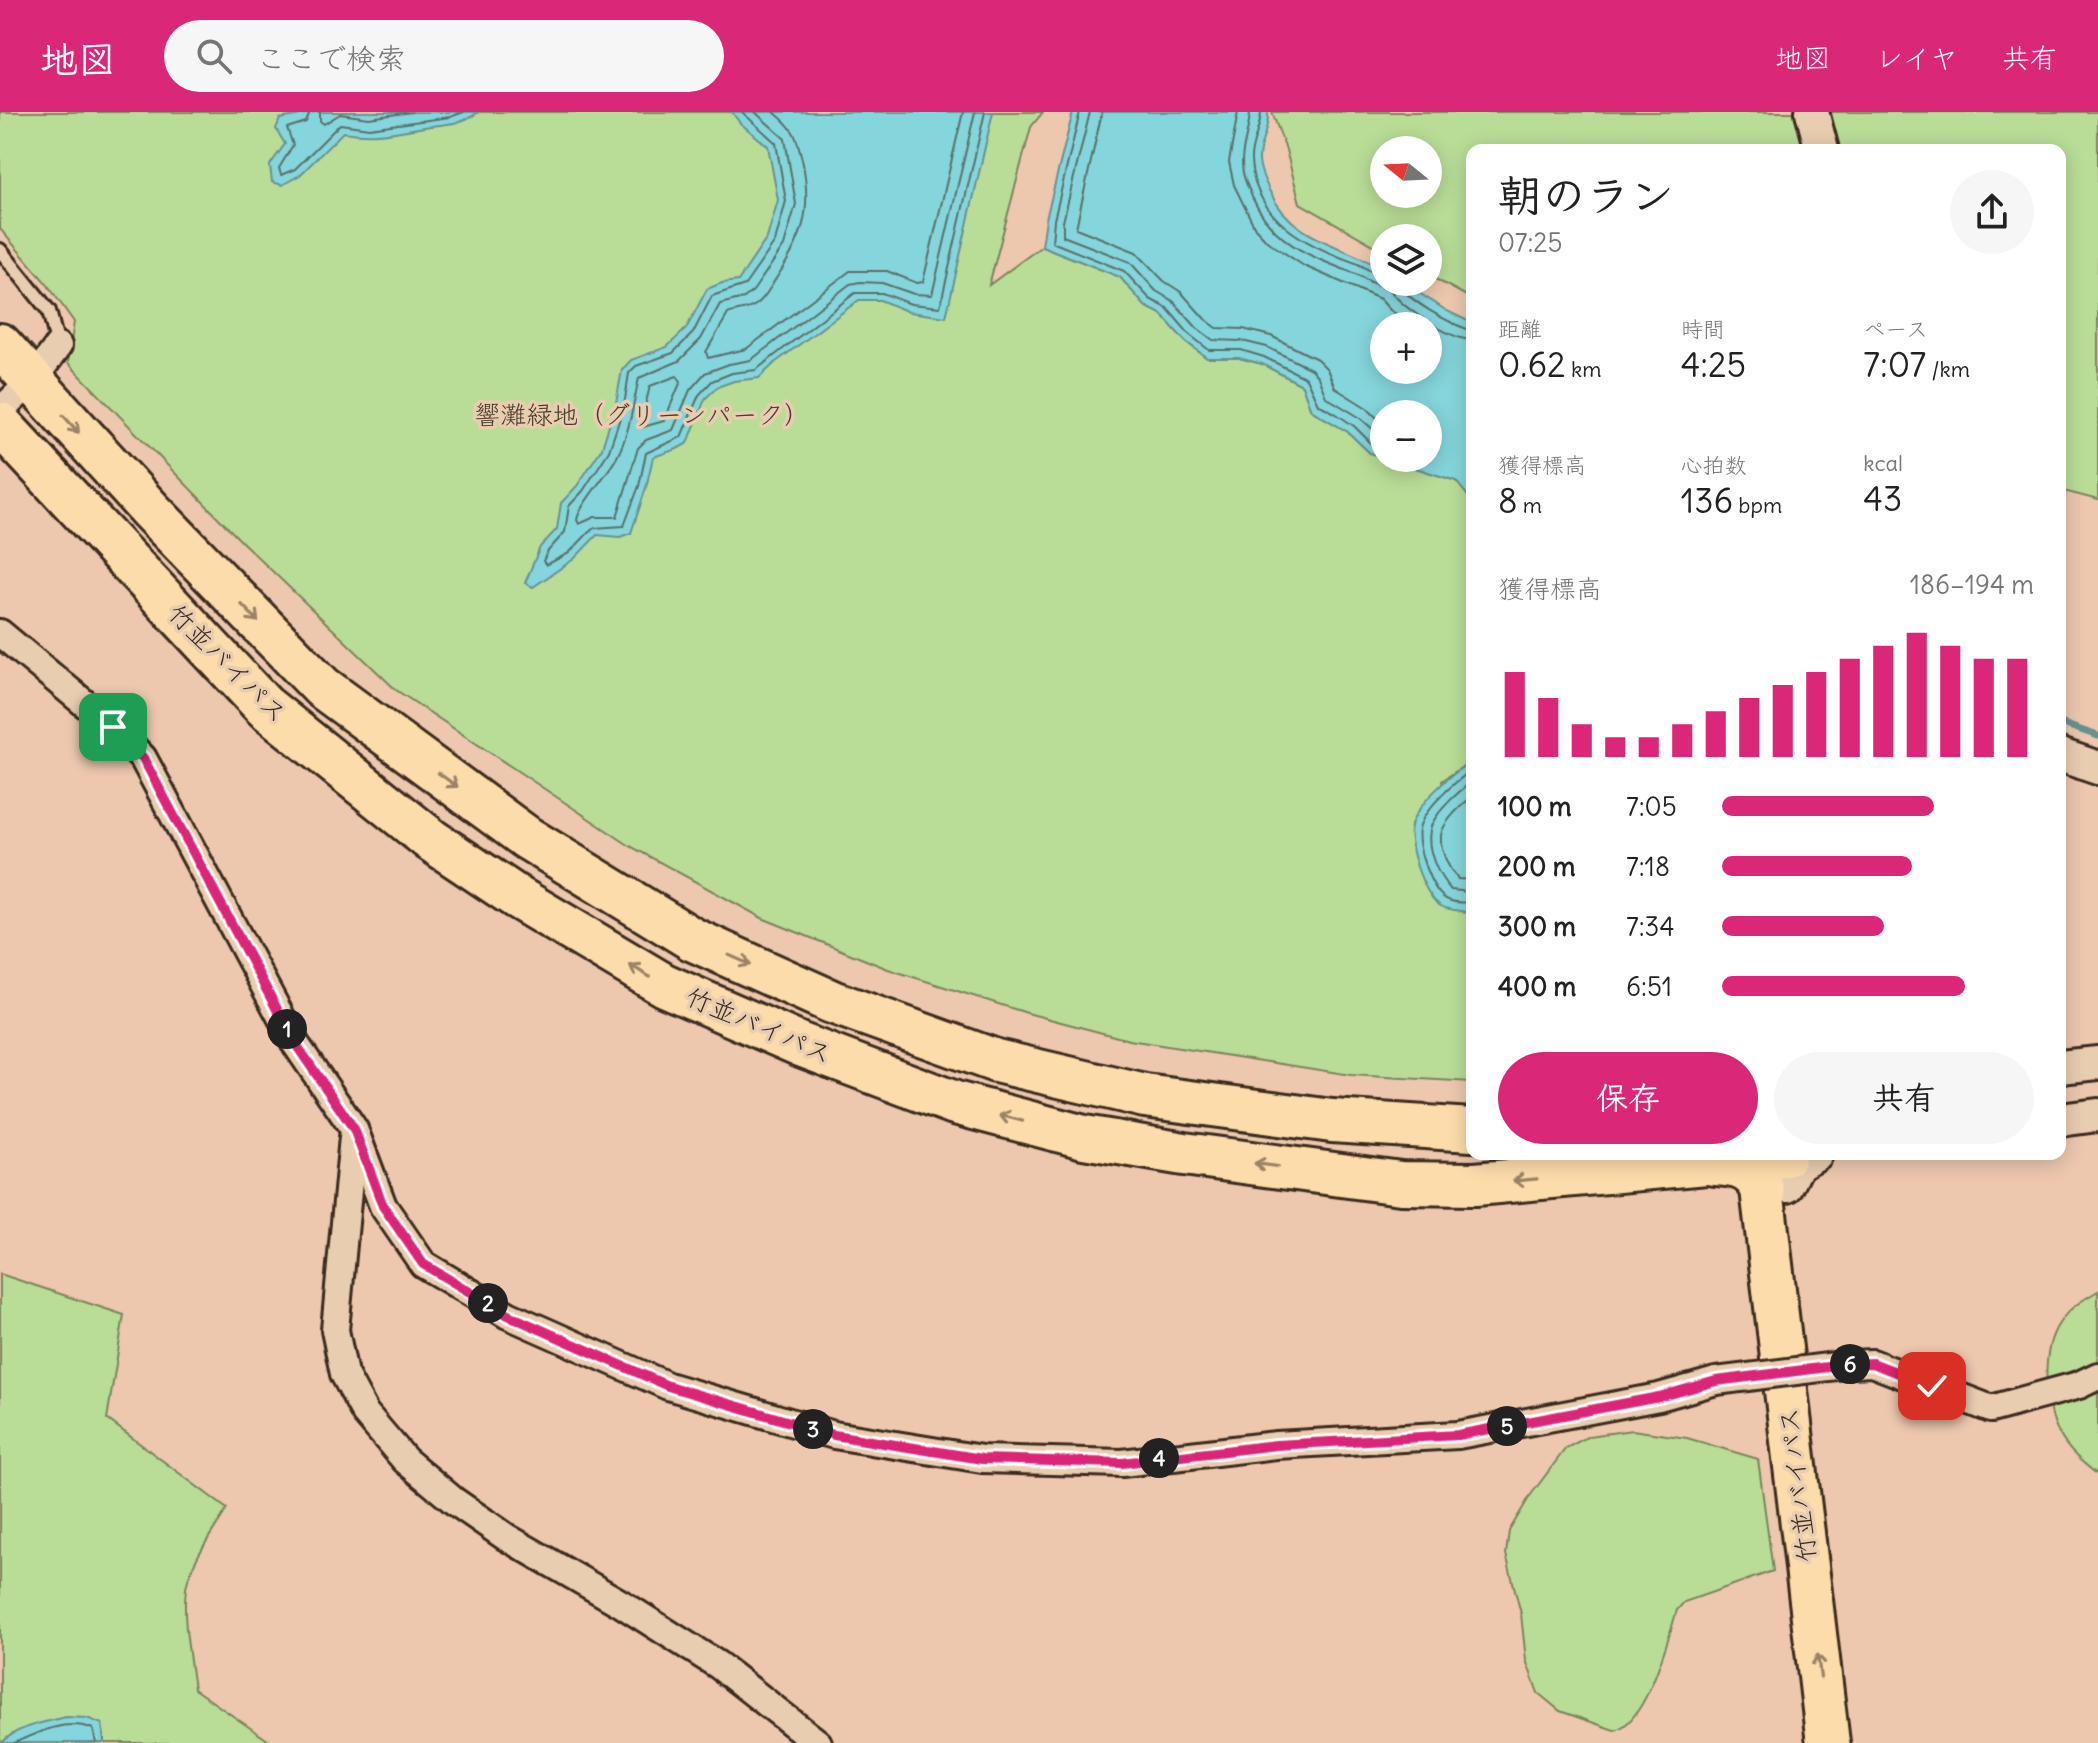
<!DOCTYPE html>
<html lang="ja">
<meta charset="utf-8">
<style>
body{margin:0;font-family:Delius,"Klee One",sans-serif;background:#f6f6f6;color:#222;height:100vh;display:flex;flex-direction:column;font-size:30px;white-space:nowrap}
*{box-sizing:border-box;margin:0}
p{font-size:26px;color:#767676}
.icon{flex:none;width:44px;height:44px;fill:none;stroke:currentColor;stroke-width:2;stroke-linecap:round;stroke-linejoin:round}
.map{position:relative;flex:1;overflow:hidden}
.details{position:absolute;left:1466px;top:32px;width:600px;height:1016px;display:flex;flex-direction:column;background:#fff;border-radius:16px;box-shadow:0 4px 20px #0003}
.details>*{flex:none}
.needle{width:52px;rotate:288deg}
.tools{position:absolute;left:1370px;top:24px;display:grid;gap:16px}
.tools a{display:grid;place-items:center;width:72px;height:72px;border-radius:50%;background:#fff;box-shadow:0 4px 20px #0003;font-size:40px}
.pin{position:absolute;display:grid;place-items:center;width:68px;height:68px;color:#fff;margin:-34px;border-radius:16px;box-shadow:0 4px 12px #0006}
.km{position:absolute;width:40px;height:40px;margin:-20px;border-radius:50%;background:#222;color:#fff;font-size:22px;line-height:40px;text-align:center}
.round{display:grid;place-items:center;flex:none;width:84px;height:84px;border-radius:42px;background:#f6f6f6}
.overview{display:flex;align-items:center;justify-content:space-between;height:136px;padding:0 32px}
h1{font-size:44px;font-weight:600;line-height:60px}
.stats{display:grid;grid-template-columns:repeat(3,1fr);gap:12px;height:136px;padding:8px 32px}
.stats div{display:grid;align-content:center}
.stats b{font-size:34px;font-weight:600}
.stats small{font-size:22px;font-weight:400}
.stats p{font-size:22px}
.chart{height:224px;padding:16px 32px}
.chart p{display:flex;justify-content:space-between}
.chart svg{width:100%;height:144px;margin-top:8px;stroke:#db2777;stroke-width:6}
.cta{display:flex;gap:16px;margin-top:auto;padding:16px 32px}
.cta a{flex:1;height:92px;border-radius:48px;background:#db2777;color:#fff;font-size:32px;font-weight:600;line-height:92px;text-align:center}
.cta a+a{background:#f6f6f6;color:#222}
ul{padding:0 32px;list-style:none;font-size:26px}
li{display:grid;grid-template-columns:128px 96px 1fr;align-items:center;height:60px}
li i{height:20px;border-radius:10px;background:#db2777}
header{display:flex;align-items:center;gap:48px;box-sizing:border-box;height:112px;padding:0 40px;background:#db2777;color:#fff}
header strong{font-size:38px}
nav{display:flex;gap:44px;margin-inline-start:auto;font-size:28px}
.search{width:560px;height:72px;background:#f6f6f6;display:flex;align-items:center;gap:20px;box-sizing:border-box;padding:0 28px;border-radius:44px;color:#767676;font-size:30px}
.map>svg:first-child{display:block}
</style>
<header>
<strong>地図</strong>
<div class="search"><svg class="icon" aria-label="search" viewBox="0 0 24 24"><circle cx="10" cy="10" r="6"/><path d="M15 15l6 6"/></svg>ここで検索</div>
<nav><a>地図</a><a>レイヤ</a><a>共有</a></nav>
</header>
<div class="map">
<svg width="2098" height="1631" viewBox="0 0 2098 1631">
<rect width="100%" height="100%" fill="#edc8af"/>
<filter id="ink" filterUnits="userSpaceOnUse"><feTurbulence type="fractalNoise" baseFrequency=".0125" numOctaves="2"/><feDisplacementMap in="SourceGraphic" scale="16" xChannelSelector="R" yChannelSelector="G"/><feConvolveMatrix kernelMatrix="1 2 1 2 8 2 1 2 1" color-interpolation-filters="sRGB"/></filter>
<g filter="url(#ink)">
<g fill="#b9dd97" stroke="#7a845a" stroke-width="2" fill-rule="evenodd">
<path d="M0 0H1043L1031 15 989 173 1042 134 1120 165 1145 194 1161 202 1185 229 1207 246H1240L1262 252 1302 273 1311 298 1348 320 1370 341 1456 369 1472 389V648L1442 669 1465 800 1472 796V970L1351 963 1129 928 1027 901 888 857 762 806 630 734 396 578 241 429 68 251 74 210 47 172 0 117Z"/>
<path d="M1272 0H2098V388L2060 378V38H1472V187L1428 163V126H1384V139L1300 91 1286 38ZM1384 38H1428V82H1384Z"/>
<path d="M0 1162 124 1203 107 1307 227 1397C214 1418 190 1451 186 1476 182 1508 190 1545 194 1577L272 1631H104V1623L37 1612 0 1631Z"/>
<path d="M2098 1179V1363C2083 1351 2069 1340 2060 1323 2044 1294 2040 1238 2060 1210 2069 1196 2084 1187 2098 1179Z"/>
<path d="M1632 1318 1687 1326 1758 1347 1773 1459 1684 1490 1677 1498C1668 1526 1646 1613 1614 1618L1560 1599 1538 1581 1526 1548 1521 1502 1506 1442 1509 1419 1530 1384 1566 1336 1589 1324Z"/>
</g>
<g fill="#85d6dc" stroke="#679190" stroke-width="2" fill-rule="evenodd">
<path d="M316 0H479C463 11 450 12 431 14 395 19 381 26 343 20L300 63 282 73 272 70 270 53 285 32 276 17 280 7Z"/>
<path d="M732 0H993L946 205 909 200 880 188H859L776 250 759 266 734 269 717 275 705 287 688 331 677 337 653 345 646 376 631 421 620 425 597 423 574 447 533 475 525 471 540 435 557 417 561 391 577 374 602 336 616 291 622 258 631 248 667 235 686 217 707 177 722 171 738 169 767 126 778 88 768 34 740 11Z"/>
<path d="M1073 0H1268C1270 16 1258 32 1259 49 1260 60 1265 69 1269 78 1293 130 1342 131 1384 158V170H1402L1447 199 1472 211V389L1456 369 1370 341 1348 320 1311 298 1302 273 1262 252 1239 246H1207L1185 229 1161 202 1145 194 1120 165 1042 134 1046 107ZM1428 214V258H1384V214ZM1384 302H1428V346H1384Z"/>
<path d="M1472 648V796L1465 800C1458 798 1447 798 1441 794 1423 785 1405 727 1412 710 1423 685 1451 663 1472 648Z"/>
<path d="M66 1605 87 1606 102 1612 104 1631H2C16 1614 46 1610 66 1605Z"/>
</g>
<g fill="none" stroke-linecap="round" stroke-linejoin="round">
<g stroke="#596f6a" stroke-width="2">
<path d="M310 0 306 10 287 16 293 33 279 56 281 63 295 57 340 12 369 16 450 5 464 0"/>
<path d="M320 0V9L324 12 340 2 369 6 412 0"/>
<path d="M742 0 776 31 786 89 775 130 745 173 712 184 693 221 673 241 636 254 629 261 624 294 609 339 583 379 569 394 565 420 548 439 543 449 546 453 569 441 593 416 624 414 639 374 646 341 681 325 699 283 712 269 732 261 756 258 855 181H882L911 192 940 195 985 0"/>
<path d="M755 0 785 27 796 92 784 134 753 179 744 186 720 192 701 227 679 249 639 266C633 292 630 320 617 345 608 362 579 393 577 408L579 412 595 405H617L638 336 646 328 673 318 690 278 705 261 729 252 751 248 850 172 860 170 882 171 914 182 932 183 975 0"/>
<path d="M774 0C796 18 797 25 803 52 812 100 803 127 775 168 770 176 765 186 757 192 748 199 737 198 728 202L706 240 708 246 746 237 850 159H887L917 171 923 170 963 0"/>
<path d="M1080 0 1054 108 1052 130 1124 159 1150 187 1167 196 1190 223 1209 238H1241L1264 245 1306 266 1318 292 1335 301 1354 314 1374 334 1384 338"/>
<path d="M1090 0 1063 110V124L1130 150 1156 179 1173 189 1197 216 1213 228 1242 229 1267 235 1311 257 1318 265 1326 285 1359 305 1384 327"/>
<path d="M1102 0 1076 116 1136 140 1164 169 1181 180 1205 207 1217 216 1243 217 1271 224 1317 247 1327 257 1335 276 1367 296 1384 313"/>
<path d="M1238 0 1229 50 1234 73 1255 116 1268 130 1304 154 1380 187 1390 198 1415 214"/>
<path d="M1250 0C1249 22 1239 39 1243 61 1245 70 1249 77 1252 85 1273 131 1309 144 1353 161 1366 166 1373 174 1388 175 1399 194 1449 227 1472 228"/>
<path d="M1261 0C1261 16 1250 32 1251 49 1255 108 1307 134 1356 151 1366 155 1373 163 1384 164"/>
<path d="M1399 170C1401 185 1456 216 1472 218"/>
<path d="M677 264 681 269 664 309 643 315 641 311 650 274Z"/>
<path d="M1472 658C1456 669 1427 694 1420 713 1414 730 1429 772 1442 784 1449 791 1463 791 1472 790"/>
<path d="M1472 670C1459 679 1433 702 1430 718 1426 738 1438 764 1451 778L1472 780"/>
<path d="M1472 685C1462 692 1447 707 1442 719 1437 733 1449 758 1458 767L1472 768"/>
<path d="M14 1631C38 1620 67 1606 93 1617L96 1631"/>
</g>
<path stroke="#679190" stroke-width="7" d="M2060 611 2098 624"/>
<g stroke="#3b2a1e" stroke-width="18">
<path id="service" d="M0 138 49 199 58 234"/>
</g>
<g stroke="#3b2a1e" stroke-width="32">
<g id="minor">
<path d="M0 299 32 269 58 234"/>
<path d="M0 521 113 615 143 646 295 931 354 1017 383 1094 423 1152 508 1203 668 1274 834 1323 982 1347 1122 1351 1276 1333 1458 1323 1659 1285 1716 1269"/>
<path d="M353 1025 335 1218 344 1262 365 1301 405 1348 454 1389 506 1425 622 1492 718 1553 818 1631"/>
<path d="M1852 1252 1872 1251 1991 1297 2079 1273 2098 1264"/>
</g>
</g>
<g stroke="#3b2a1e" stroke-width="38">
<g id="tertiary">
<path d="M1812 0 1822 38"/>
<path d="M2060 643 2098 656"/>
<path d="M2060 955 2098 951"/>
<path d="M2060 1008 2098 1003"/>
<path d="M1787 1074 1798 1052 1816 1042"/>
</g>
</g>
<g stroke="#3b2a1e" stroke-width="48">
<g id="trunk">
<path d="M0 233 150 398 322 575 527 726 692 827 832 890 996 949 1145 984 1332 1009 1472 1018"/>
<path d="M0 312 264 594 431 728 518 786 664 873 801 933 955 991 1084 1025 1184 1042 1401 1071 1475 1072 1784 1044"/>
<path d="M1715 1052C1737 1053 1752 1056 1762 1077L1828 1631"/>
</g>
</g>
<use href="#service" stroke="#e9cdb0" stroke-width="12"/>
<use href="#minor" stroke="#e9cdb0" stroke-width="26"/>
<use href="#tertiary" stroke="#e9cdb0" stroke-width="32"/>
<use href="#trunk" stroke="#fddcac" stroke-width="42"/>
<g stroke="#3b2a1e" stroke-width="32" stroke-linecap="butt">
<path id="minor-bridge" d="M1716 1269 1852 1252"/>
</g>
<use href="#minor-bridge" stroke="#e9cdb0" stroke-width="26"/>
</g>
<defs><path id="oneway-shaft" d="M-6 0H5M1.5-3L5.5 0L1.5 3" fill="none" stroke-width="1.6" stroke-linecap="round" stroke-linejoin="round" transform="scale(2)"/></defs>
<g stroke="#9c8365">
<use href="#oneway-shaft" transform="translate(71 312) rotate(48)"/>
<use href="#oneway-shaft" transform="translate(250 501) rotate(46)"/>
<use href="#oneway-shaft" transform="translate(448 668) rotate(36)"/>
<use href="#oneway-shaft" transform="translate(740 848) rotate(24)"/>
<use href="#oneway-shaft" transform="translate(640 859) rotate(-149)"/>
<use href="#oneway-shaft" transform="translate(1011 1006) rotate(-165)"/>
<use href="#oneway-shaft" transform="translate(1266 1053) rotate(-172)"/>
<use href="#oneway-shaft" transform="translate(1525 1068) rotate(175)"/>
<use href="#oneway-shaft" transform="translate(1819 1554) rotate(-97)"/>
</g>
</g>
<g fill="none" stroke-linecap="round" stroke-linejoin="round" filter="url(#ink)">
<g stroke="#fff" stroke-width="16">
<path id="route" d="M113 615 143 646 295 931 354 1017 383 1094 423 1152 508 1203 668 1274 834 1323 982 1347 1122 1351 1276 1333 1458 1323 1659 1285 1716 1269 1852 1252 1872 1251 1932 1274"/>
</g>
<use href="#route" stroke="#db2777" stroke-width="10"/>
</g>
<g text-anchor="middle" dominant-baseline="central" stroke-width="7" stroke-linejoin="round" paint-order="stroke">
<g font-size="26" fill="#483c2a" stroke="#e9cdb0">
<text x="642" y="302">響灘緑地（グリーンパーク）</text>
</g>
<g font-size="26" fill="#3b2a1e" stroke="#e9cdb0">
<text transform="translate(228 551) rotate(45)">竹並バイパス</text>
<text transform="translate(759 913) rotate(23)">竹並バイパス</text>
<text transform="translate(1797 1373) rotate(-97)">竹並バイパス</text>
</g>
</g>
</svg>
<div class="tools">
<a><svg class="needle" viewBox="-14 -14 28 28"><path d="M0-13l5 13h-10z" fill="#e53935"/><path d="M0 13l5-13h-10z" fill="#767676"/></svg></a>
<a><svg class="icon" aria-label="layers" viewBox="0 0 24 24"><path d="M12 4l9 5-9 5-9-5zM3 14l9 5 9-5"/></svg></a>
<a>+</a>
<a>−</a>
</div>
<div class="pin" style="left:113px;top:615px;background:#1e9e55"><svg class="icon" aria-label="arrive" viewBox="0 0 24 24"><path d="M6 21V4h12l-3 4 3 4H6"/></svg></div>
<div class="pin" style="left:1932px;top:1274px;background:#d93025"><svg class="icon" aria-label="check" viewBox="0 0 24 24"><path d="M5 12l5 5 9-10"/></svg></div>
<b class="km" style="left:287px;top:917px">1</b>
<b class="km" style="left:488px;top:1191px">2</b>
<b class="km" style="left:813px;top:1317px">3</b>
<b class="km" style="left:1159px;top:1346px">4</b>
<b class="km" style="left:1507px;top:1314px">5</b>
<b class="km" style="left:1850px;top:1252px">6</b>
<section class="details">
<div class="overview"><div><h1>朝のラン</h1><p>07:25</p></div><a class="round"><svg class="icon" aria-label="share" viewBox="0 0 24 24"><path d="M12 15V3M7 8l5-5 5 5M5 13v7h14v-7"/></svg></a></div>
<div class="stats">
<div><p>距離</p><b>0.62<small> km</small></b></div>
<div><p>時間</p><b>4:25</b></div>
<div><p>ペース</p><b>7:07<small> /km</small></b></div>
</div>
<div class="stats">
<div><p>獲得標高</p><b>8<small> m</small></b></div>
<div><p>心拍数</p><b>136<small> bpm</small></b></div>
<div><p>kcal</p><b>43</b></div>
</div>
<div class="chart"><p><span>獲得標高</span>186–194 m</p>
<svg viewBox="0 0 160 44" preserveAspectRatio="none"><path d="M5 44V18M15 44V26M25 44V34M35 44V38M45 44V38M55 44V34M65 44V30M75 44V26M85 44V22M95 44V18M105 44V14M115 44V10M125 44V6M135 44V10M145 44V14M155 44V14"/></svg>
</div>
<ul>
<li><b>100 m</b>7:05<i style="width:68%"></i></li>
<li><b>200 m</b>7:18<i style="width:61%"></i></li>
<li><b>300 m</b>7:34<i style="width:52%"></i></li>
<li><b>400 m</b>6:51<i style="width:78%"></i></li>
</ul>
<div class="cta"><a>保存</a><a>共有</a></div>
</section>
</div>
